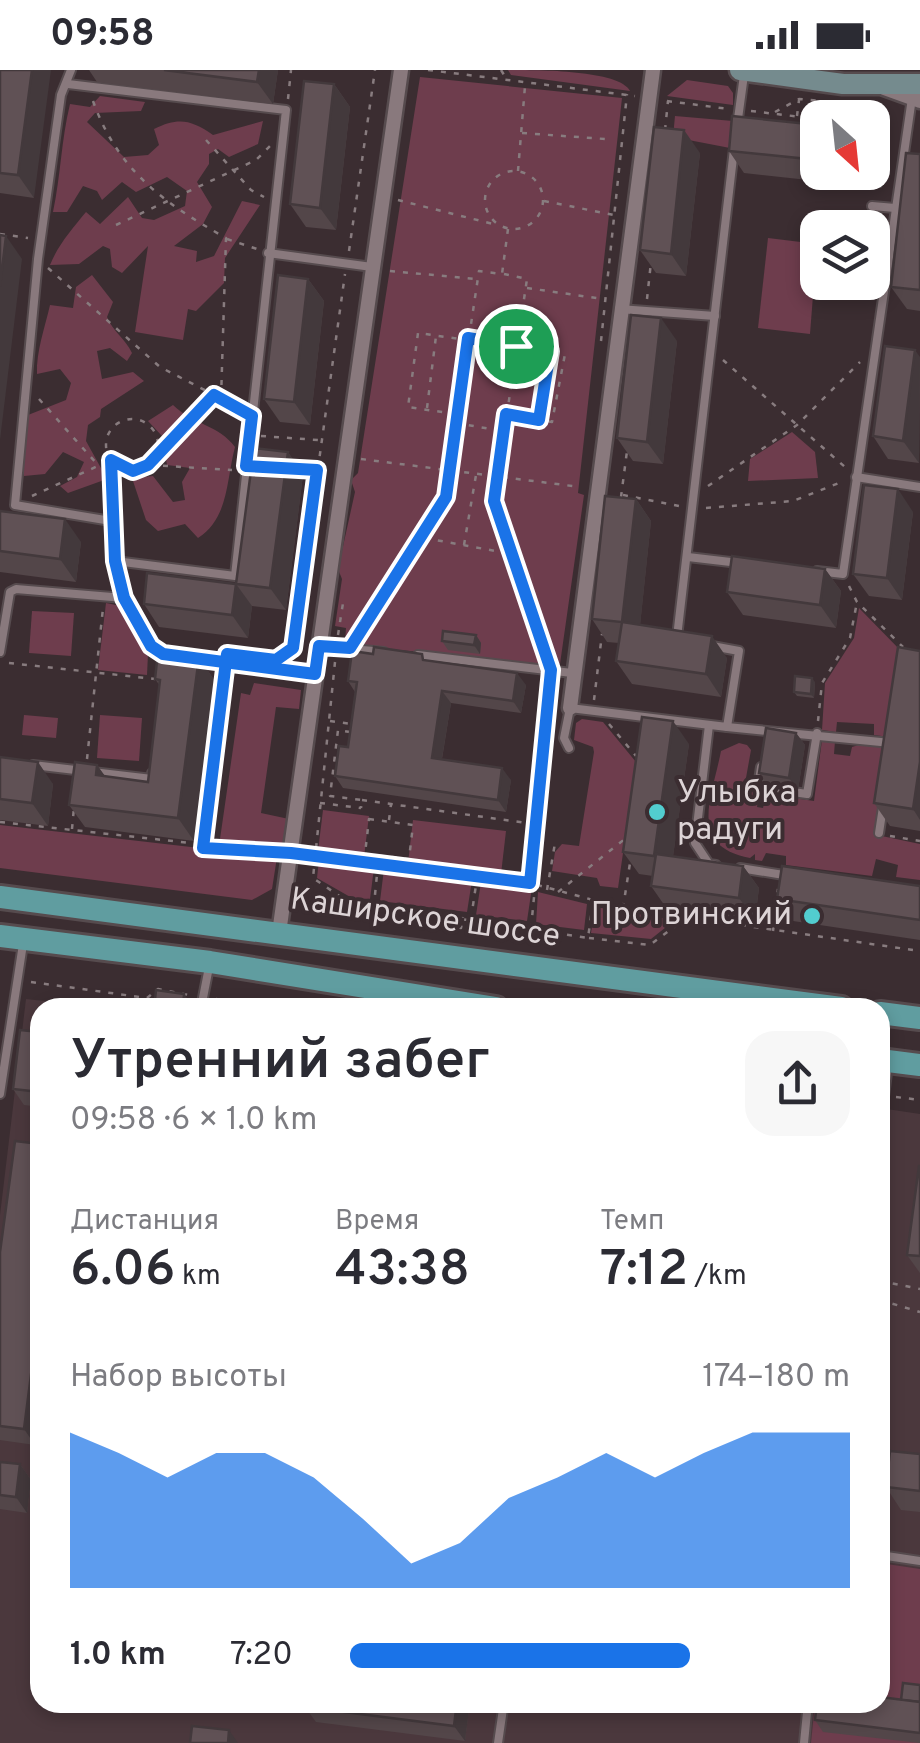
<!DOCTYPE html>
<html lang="ru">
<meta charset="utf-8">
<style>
body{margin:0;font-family:Overpass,sans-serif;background:#f7f7f7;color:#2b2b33;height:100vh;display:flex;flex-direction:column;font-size:38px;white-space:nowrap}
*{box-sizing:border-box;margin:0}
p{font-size:32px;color:#7c7c81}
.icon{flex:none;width:55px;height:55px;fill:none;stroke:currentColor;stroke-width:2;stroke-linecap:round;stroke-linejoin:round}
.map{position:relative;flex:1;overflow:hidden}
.drawer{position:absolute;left:30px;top:928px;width:860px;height:715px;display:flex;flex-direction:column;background:#fff;border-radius:30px;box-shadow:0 5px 15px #0003}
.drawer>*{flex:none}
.needle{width:65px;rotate:153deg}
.fabs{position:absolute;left:800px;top:30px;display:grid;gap:20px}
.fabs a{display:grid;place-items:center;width:90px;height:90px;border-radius:20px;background:#fff;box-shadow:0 5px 15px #0003;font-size:50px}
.pin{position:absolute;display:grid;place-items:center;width:85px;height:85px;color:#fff;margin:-42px;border:5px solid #fff;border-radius:50%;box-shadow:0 2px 10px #0007}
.round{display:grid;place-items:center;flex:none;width:105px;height:105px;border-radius:30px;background:#f7f7f7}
.head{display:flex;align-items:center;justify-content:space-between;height:170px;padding:0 40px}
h1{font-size:55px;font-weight:600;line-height:75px}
.stats{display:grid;grid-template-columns:repeat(3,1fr);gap:15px;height:170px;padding:10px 40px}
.stats div{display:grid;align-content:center}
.stats b{font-size:50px;font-weight:600}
.stats small{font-size:28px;font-weight:400}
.stats p{font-size:28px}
.chart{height:280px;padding:20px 40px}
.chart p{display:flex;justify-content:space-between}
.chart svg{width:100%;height:180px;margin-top:10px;fill:#1a73e8;opacity:.7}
ul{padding:0 40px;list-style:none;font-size:32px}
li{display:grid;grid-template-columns:160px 120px 1fr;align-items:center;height:75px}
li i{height:25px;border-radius:12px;background:#1a73e8}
.status{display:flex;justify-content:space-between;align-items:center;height:70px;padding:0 50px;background:#fff;direction:ltr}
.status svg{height:28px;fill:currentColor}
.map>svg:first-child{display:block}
</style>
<div class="status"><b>09:58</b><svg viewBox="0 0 49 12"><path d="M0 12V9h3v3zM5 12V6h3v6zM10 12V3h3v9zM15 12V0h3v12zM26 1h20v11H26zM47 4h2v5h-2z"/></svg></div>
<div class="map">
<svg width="920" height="1673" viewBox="0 0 920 1673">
<rect width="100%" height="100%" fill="#3b2d31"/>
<path fill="#4b383d" d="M26 929 99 937 40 938V1632H880V1038L920 1044V1673H0V1145Z"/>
<g fill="#6e3d4d">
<path d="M508 0C539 0 619 0 630 21L511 5Z"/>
<path d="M420 7 622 28 578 423 584 425 560 594 541 589 542 594H499L490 588 364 577 355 559 345 571 346 558 335 556 342 509 338 499 355 422 351 410 358 403Z"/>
<path d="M687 10 728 16 733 23V35L667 26Z"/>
<path d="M100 26 145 32 141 41 95 43 87 52 124 87 148 85 159 75 154 59C179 47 191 50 213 65L263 51 258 74 229 87 218 79 209 84V94L197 112 212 137 203 154 174 176 197 181 196 192 214 186 242 131 260 135 225 188 224 213 196 241 188 239 183 270 135 262 148 176 122 203 112 197 110 179 103 176 79 194 50 195C58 175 72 159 86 142L100 154 128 127 142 148 154 150 185 136 187 121 167 107 136 122 122 112 102 130 97 121 83 116 67 142H53C61 104 61 71 70 34L90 37Z"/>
<path d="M675 46 733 51 730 78 673 67Z"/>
<path d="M768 168 817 174 810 264 758 258Z"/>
<path d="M92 205 113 232 107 247C113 262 125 268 132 283L127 291 110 278 97 281 102 309 133 302 144 311 101 339 100 347 88 355 86 371 107 409 68 423 60 416 77 407 84 392 63 382 45 404 24 406 21 361 28 345 66 330 71 313 60 299 37 304C36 282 45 257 50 235L73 238 76 217Z"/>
<path d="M173 335C192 354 219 355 235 377 226 411 229 448 198 468L185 454 158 461 146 450 132 408 153 406 173 432 185 430 182 412 190 398 167 395 162 366 148 351Z"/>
<path d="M792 362 815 382 818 408 748 411 750 389Z"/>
<path d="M106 533 121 536 148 584 147 605 98 600Z"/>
<path d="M859 538 903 583 889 667 874 665V654L837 652 836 662 822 660 825 613 854 568Z"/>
<path d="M32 541 74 543 71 586 29 583Z"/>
<path d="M254 613 301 620 299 639 276 637 261 743 289 749 284 776 220 769 241 623 250 625Z"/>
<path d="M24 645 58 648 56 668 22 665Z"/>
<path d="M100 645 142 648 139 691 97 688Z"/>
<path d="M582 649 603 652 636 692 618 818 600 816 597 808 552 801 555 782 562 774 579 776 594 682 593 677 574 670 576 653Z"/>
<path d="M822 670 835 671 834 684 850 686 852 677 862 674 889 677 877 765 920 774V810L896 807 898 795 876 789 872 806 786 795V786L766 783 762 791 755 790V784L750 788C687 776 712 728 721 681L739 673 747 675 751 680 744 719 759 722 757 737 763 738 766 724 814 731Z"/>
<path d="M323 740 369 746 364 787 318 781Z"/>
<path d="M413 750 506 761 501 804 408 793Z"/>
<path d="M0 755 277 787 272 819 252 830 0 798Z"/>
<path d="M319 790 374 798 370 829 352 828 317 808Z"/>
<path d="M384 799 472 810 467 842 380 831Z"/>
<path d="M481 812 532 817 527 851 476 845Z"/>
<path d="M538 822 587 834 584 860 536 854Z"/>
<path d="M595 837 675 850 651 869 591 863Z"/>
<path d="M880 1493 920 1499V1673H811L815 1633 880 1632Z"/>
</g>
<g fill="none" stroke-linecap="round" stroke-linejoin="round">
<g stroke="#564b4e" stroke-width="12">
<g id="service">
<path d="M71 0 61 25 38 189 15 435 111 451 124 528"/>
<path d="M68 14 286 40 235 506 115 491"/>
<path d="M737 56 744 5"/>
<path d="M872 136 895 138"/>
<path d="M268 183 372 197"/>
<path d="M619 239 715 246"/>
<path d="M856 407 920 417"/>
<path d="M688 487 739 493"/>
<path d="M817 501 843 504 912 28"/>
<path d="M677 567 734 79"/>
<path d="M319 576 384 582"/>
<path d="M0 582 10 522 16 519 124 528 151 576 163 584"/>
<path d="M418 585 572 603"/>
<path d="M193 587 315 604"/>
<path d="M709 655 695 773 709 794 716 795"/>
<path d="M727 657 891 673"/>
<path d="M569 678 564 668 570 638 727 657 739 581 712 576"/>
<path d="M33 695 152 709V703"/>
<path d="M761 697 758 717 807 724 817 663"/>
<path d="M879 763 883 737"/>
<path d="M740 798 790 806"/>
<path d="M201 938 209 897"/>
<path d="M0 1024 23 874"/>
<path d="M880 1058 888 995"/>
<path d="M880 1485 920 1491"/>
<path d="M498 1673 504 1632"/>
<path d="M804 1673 808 1632"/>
</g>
</g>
<g stroke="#564b4e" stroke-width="19">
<g id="minor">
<path d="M884 18 920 31"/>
<path d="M570 638 653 0"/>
<path d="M279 863 401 0"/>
</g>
</g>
<g stroke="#564b4e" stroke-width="25">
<path id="secondary" d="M740 0 843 14H920"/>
</g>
<g stroke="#564b4e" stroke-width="28">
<g id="primary">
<path d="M0 827 841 938"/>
<path d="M0 866 210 892 496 938"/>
<path d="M880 943 920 948"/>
<path d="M880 990 920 995"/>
</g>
</g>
<g stroke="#887c7f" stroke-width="2.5" stroke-dasharray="5 8" stroke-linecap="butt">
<path d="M428 0 635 26"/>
<path d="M501 0 508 11"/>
<path d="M288 29 291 0"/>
<path d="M93 31C118 101 164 133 226 168L221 329 239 339"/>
<path d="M667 31 729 39"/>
<path d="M846 34 866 36"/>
<path d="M846 35 852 48"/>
<path d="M751 41 818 49"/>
<path d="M775 42 799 29 823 31"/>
<path d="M797 46 799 30"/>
<path d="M872 56 896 58"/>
<path d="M665 60 668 31"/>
<path d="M522 63 605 69"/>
<path d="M206 70 251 120 264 127"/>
<circle cx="514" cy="130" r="29"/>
<path d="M518 101 525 16"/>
<path d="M398 130 497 155"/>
<path d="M544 131 614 145"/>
<path d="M116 155 256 90 270 76"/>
<path d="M508 159 502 204 479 201 445 427 419 467 512 484 547 588"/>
<path d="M0 164 28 168"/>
<path d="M227 169 257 179"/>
<path d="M349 181 375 0"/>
<path d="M48 198 160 297 220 328"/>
<path d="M390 201 476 209"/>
<path d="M504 204 527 209 494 431 511 483"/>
<path d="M527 218 603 229"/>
<path d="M647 229 651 192"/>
<path d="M601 271 627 24"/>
<path d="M723 290 845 397"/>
<path d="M39 329 97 394"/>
<path d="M427 338 436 266"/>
<path d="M455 344 408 337 418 263 565 284 552 352 506 344"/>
<path d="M539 349 549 283"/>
<circle cx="132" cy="375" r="26"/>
<path d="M456 353 502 361"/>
<path d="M261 366 318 370"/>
<path d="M159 380 213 326"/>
<path d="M361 389 580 417"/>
<path d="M150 395 232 400"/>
<path d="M298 399 315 400"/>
<path d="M708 416 797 355 860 292"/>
<path d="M623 425 679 436"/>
<path d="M32 426 111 390V440"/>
<path d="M621 427 627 381"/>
<path d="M706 438 793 431 844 411"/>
<path d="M464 475 476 405"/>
<path d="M849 516 857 532 903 577"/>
<path d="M338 565 343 533"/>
<path d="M356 568 418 469"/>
<path d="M282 587 293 578 345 204"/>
<path d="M335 592 313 808 348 832 588 868 593 832"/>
<path d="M9 593 155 609"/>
<path d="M594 630 602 564"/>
<path d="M330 651 352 654"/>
<path d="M818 651 822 613 850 568 857 532"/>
<path d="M609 654 636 686"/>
<path d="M350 662 338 660 330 726 362 730 361 738"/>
<path d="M87 689 103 538"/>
<path d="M362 730 534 754"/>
<path d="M320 733 361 738"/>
<path d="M369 749 413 755 409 789 365 784Z"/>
<path d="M389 750 391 734"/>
<path d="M0 752 272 782"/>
<path d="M72 759 74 737"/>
<path d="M890 766 920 771"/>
<path d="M203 776 224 605"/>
<path d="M305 785 530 813 623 838 920 881"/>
<path d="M378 794 374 835 377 846 402 850"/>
<path d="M530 812 549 616"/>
<path d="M547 820 555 773"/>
<path d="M558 822 626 768"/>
<path d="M623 838 630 793"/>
<path d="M471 849 477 808"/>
<path d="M420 852 461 858 463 847"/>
<path d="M531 858 535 817"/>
<path d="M773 861 778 819"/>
<path d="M589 868 650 875 686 848"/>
<path d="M31 912 147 928 158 919 189 925"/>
<path d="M216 929 270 938"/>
<path d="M896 1027 920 1030"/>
<path d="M880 1211 920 1219"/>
<path d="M880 1230 920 1242"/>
<path d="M880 1392 889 1389"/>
</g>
<use href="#service" stroke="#89797d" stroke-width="8"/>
<use href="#minor" stroke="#89797d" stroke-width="14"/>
<use href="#secondary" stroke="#758b8e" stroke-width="20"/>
<use href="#primary" stroke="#609da0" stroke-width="22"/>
</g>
<g fill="#534649">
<path d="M0 0 34 128 0 123Z"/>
<path d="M89 0H278L273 34 97 12Z"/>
<path d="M334 14 350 37 336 160 306 157 290 134Z"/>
<path d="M818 55V102H872L886 84 882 118 744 103 729 81Z"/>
<path d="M700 83 686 206 656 203 640 180Z"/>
<path d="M920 84V241L907 239 891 217Z"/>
<path d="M308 209 324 231 310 355 280 352 264 329Z"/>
<path d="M677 271 663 394 633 391 617 368Z"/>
<path d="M920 287 919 393 888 389 873 366Z"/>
<path d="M288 382 303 405 286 540 252 536 248 568 159 557 144 534 236 514Z"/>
<path d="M636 429 651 451 640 555 727 588 721 627 632 614 616 591 619 573 607 572 592 549Z"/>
<path d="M0 441 81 472 76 512 0 502Z"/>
<path d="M913 442 902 530 869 526 853 504Z"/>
<path d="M825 499 841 521 836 558 743 545 727 522Z"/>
<path d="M476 565 481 573 480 584 448 580 442 571Z"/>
<path d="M920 581V761L890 756 874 733Z"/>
<path d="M199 587 214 610 194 771 85 757 69 735 97 695 105 707 148 712 160 616 155 609Z"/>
<path d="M427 590 526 615 521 643 451 633 442 689 511 710 506 742 343 718 335 706 348 677 355 622 348 611Z"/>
<path d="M815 612 814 628 797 626 794 622Z"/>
<path d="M796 663 805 675 798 720 767 715 759 703Z"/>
<path d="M689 674 673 786 743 796 759 818 755 850 667 839 651 816 653 806 639 804 623 782Z"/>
<path d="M0 687 53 714 48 756 0 750Z"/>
<path d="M920 816V870L793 851 777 829Z"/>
<path d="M40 962V1037L24 1035 13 1019Z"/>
<path d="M40 1074V1335L35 1375 0 1370V1182Z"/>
<path d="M920 1096V1203L907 1185Z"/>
<path d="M920 1384V1442L901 1440 886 1417Z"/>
<path d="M0 1392 20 1394 31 1410 27 1443 0 1439Z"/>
<path d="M920 1615V1673L823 1662 815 1650 901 1630Z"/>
<path d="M470 1632 465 1671 316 1652 305 1637Z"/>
</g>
<g fill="#43393c">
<path d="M32 0H51L34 128 18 105Z"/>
<path d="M259 0H278L273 34 257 12Z"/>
<path d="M334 14 350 37 336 160 320 138Z"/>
<path d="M684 60 700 83 686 206 671 184Z"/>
<path d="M872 65 886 84 882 118 871 102H872Z"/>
<path d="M6 166 22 189 0 370V216Z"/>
<path d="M308 209 324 231 310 355 294 332Z"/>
<path d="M661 248 677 271 663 394 647 372Z"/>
<path d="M915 280 920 287 919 393 903 371Z"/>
<path d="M288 382 303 405 286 540 270 518Z"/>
<path d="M898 419 913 442 902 530 887 508Z"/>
<path d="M636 429 651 451 638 575 622 552Z"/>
<path d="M65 449 81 472 76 512 60 489Z"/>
<path d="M825 499 841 521 836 558 820 535Z"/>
<path d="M236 514 252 536 248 568 232 545Z"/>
<path d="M476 565 481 573 480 584 474 575Z"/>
<path d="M712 566 727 588 721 627 706 604Z"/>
<path d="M199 587 214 610 194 771 178 748Z"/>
<path d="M517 603 526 615 521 643 513 631Z"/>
<path d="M812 608 815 612 814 628 811 624Z"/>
<path d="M442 621 451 633 440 700 432 688Z"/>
<path d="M673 651 689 674 670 808 654 786Z"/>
<path d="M796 663 805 675 798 720 789 708Z"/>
<path d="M38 692 53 714 48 756 32 733Z"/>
<path d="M920 692V750L913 739Z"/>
<path d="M97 695 113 717 96 705Z"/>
<path d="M502 698 511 710 506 742 498 730Z"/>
<path d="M743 796 759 818 755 850 739 828Z"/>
<path d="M184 924 190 932 189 938H183Z"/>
<path d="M40 1235V1335L35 1375 24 1359Z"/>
<path d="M20 1394 31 1410 27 1443 16 1427Z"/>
<path d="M457 1632H470L465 1671 454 1656Z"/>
<path d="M229 1660 238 1673H228Z"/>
</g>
<g fill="#605155" stroke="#43393c" stroke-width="2.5">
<path d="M0 0H32L18 105 0 103Z"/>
<path d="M164 0H259L257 12Z"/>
<path d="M304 11 334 14 320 138 290 134Z"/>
<path d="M732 46 818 55V90L729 81Z"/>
<path d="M654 57 684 60 671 184 640 180Z"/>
<path d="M906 83 920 84V220L891 217Z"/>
<path d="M0 165 6 166 0 216Z"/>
<path d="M278 205 308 209 294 332 264 329Z"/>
<path d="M631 245 661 248 647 372 617 368Z"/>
<path d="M885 276 915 280 903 371 873 366Z"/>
<path d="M254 378 288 382 270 518 236 514 232 545 144 534 147 503 236 514Z"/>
<path d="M864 415 898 419 887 508 853 504Z"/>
<path d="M605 426 636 429 622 552 712 566 706 604 616 591 622 552 592 549Z"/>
<path d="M0 441 65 449 60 489 0 481Z"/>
<path d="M732 486 825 499 820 535 727 522Z"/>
<path d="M443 561 476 565 474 575 442 571Z"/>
<path d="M374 577 422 584 423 590 517 603 513 631 442 621 432 688 502 698 498 730 335 706 339 676 348 677 357 612 348 611 352 581 373 584Z"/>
<path d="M898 577 920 581V692L913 739 874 733Z"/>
<path d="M158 582 199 587 178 748 69 735 75 692 97 695 96 705 148 712 160 610 155 609Z"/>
<path d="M795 606 812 608 811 624 794 622Z"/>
<path d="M642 647 673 651 654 786 623 782Z"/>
<path d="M766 658 796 663 789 708 759 703Z"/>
<path d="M0 687 38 692 32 733 0 729Z"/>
<path d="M656 784 743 796 739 828 651 816Z"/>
<path d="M782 796 920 816V850L777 829Z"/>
<path d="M156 920 184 924 183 938H154Z"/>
<path d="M20 960 40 962V1022L13 1019Z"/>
<path d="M15 1071 40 1074V1235L24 1359 0 1356V1182Z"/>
<path d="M919 1096H920V1186L907 1185Z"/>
<path d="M890 1381 920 1384V1421L886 1417Z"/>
<path d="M0 1392 20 1394 16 1427 0 1425Z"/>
<path d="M903 1613 920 1615V1632L901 1630Z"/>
<path d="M880 1627 920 1632V1663L815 1650 817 1632H880Z"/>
<path d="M306 1632H457L454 1656 305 1637Z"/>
<path d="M192 1656 229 1660 228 1673H190Z"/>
</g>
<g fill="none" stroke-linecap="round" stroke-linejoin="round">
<g stroke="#fff" stroke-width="20">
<path id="route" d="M516 276 468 268 446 427 350 578 319 576 315 604 163 584 151 576 124 528 115 491 111 390 133 401 148 395 214 325 252 346 246 396 317 400 293 578 276 590 227 584 226 591 203 778 291 783 530 813 551 600 494 431 506 344 539 350 550 281 516 276"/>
</g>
<use href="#route" stroke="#1a73e8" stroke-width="12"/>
</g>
<g fill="#52cdcf" stroke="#3b2d31" stroke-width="4">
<circle cx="657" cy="742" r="10"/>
<circle cx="812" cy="846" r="10"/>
</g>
<g text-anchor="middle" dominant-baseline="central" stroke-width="8" stroke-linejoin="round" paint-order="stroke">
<g font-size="32" fill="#ddd4d6" stroke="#3b2d31" text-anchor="start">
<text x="677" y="724">Улыбка<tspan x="677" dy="37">радуги</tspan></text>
<text x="792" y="846" text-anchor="end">Протвинский</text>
</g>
<g font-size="32" fill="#ddd4d6" stroke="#3b2d31">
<text transform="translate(425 849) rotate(8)">Каширское шоссе</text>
</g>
</g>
</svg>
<div class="fabs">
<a><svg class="needle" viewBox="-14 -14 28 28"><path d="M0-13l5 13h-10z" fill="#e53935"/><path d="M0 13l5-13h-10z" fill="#7c7c81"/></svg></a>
<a><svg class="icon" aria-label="layers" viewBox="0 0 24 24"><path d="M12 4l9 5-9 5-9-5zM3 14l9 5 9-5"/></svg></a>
</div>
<div class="pin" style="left:516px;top:276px;background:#1e9e55"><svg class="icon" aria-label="arrive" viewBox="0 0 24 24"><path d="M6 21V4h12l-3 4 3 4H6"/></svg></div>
<section class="drawer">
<div class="head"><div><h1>Утренний забег</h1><p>09:58 · 6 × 1.0 km</p></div><a class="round"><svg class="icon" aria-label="share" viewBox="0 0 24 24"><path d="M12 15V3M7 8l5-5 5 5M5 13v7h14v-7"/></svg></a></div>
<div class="stats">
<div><p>Дистанция</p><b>6.06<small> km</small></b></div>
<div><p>Время</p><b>43:38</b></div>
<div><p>Темп</p><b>7:12<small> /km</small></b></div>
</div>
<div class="chart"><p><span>Набор высоты</span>174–180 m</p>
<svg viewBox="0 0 160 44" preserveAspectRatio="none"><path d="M0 44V6L10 11L20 17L30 11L40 11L50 17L60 27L70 38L80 33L90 22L100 17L110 11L120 17L130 11L140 6L150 6L160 6V44z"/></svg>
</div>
<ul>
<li><b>1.0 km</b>7:20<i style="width:68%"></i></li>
</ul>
</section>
</div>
